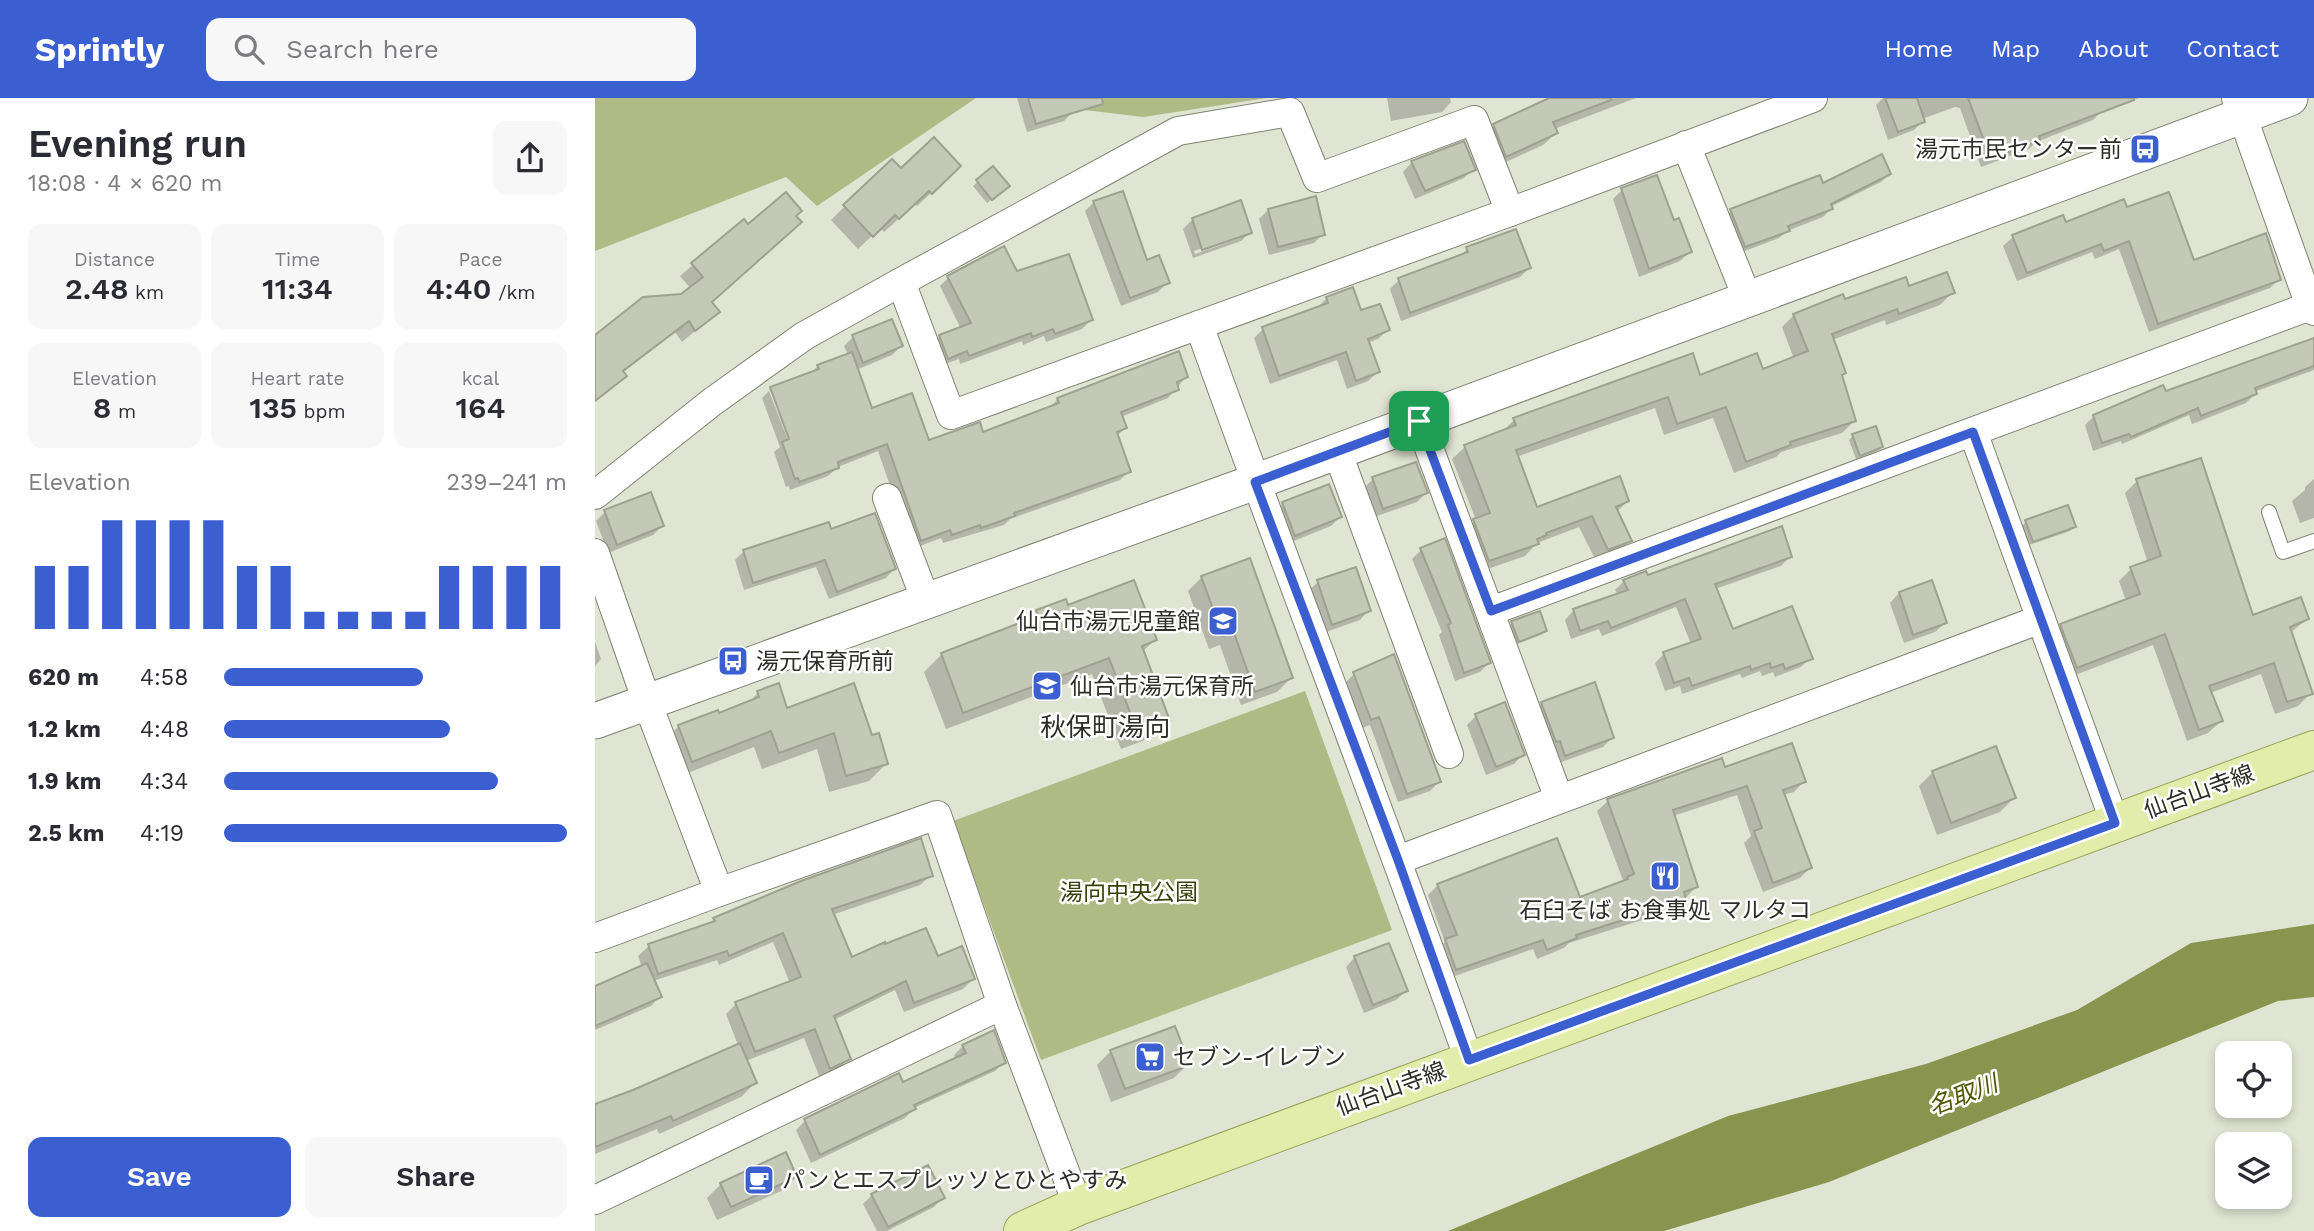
<!DOCTYPE html>
<meta charset="utf-8">
<style>
body{margin:0;font-family:"Work Sans","Noto Sans JP",sans-serif;background:#f7f7f7;color:#2b2b33;height:100vh;display:flex;flex-direction:column;font-size:26px;white-space:nowrap}
*{box-sizing:border-box;margin:0}
p{font-size:23px;color:#7c7c81}
.icon{flex:none;width:38px;height:38px;fill:none;stroke:currentColor;stroke-width:2;stroke-linecap:round;stroke-linejoin:round}
.map{position:relative;flex:1;overflow:hidden}
.side{display:flex;flex-direction:column;background:#fff;width:595px}
.side>*{flex:none}
.tools{position:absolute;left:1620px;top:943px;display:grid;gap:14px}
.tools a{display:grid;place-items:center;width:77px;height:77px;border-radius:14px;background:#fff;box-shadow:0 4px 10px #0003;font-size:35px}
.pin{position:absolute;display:grid;place-items:center;width:60px;height:60px;color:#fff;margin:-30px;border-radius:14px;box-shadow:0 4px 10px #0006}
.round{display:grid;place-items:center;flex:none;width:74px;height:74px;border-radius:14px;background:#f7f7f7}
.head{display:flex;align-items:center;justify-content:space-between;height:119px;padding:0 28px}
h1{font-size:38px;font-weight:600;line-height:52px}
.figures{display:grid;grid-template-columns:repeat(3,1fr);gap:10px;height:119px;padding:7px 28px}
.figures div{display:grid;align-content:center;border-radius:14px;background:#f7f7f7;text-align:center}
.figures b{font-size:30px;font-weight:600}
.figures small{font-size:19px;font-weight:400}
.figures p{font-size:19px}
.chart{height:196px;padding:14px 28px}
.chart p{display:flex;justify-content:space-between}
.chart svg{width:100%;height:126px;margin-top:7px;stroke:#3b5fd1;stroke-width:6}
.primary-button{display:flex;gap:14px;margin-top:auto;padding:14px 28px}
.primary-button a{flex:1;height:80px;border-radius:14px;background:#3b5fd1;color:#fff;font-size:28px;font-weight:600;line-height:80px;text-align:center}
.primary-button a+a{background:#f7f7f7;color:#2b2b33}
ul{padding:0 28px;list-style:none;font-size:23px}
li{display:grid;grid-template-columns:112px 84px 1fr;align-items:center;height:52px}
li i{height:18px;border-radius:9px;background:#3b5fd1}
header{display:flex;align-items:center;gap:42px;box-sizing:border-box;height:98px;padding:0 35px;background:#3b5fd1;color:#fff}
header strong{font-size:33px}
nav{display:flex;gap:38px;margin-inline-start:auto;font-size:24px}
.search{width:490px;height:63px;background:#f7f7f7;display:flex;align-items:center;gap:18px;box-sizing:border-box;padding:0 24px;border-radius:14px;color:#7c7c81;font-size:26px}
main{display:flex;flex:1;min-height:0}
.map>svg:first-child{display:block}
</style>
<header>
<strong>Sprintly</strong>
<div class="search"><svg class="icon" aria-label="search" viewBox="0 0 24 24"><circle cx="10" cy="10" r="6"/><path d="M15 15l6 6"/></svg>Search here</div>
<nav><a>Home</a><a>Map</a><a>About</a><a>Contact</a></nav>
</header>
<main>
<section class="side">
<div class="head"><div><h1>Evening run</h1><p>18:08 · 4 × 620 m</p></div><a class="round"><svg class="icon" aria-label="share" viewBox="0 0 24 24"><path d="M12 15V3M7 8l5-5 5 5M5 13v7h14v-7"/></svg></a></div>
<div class="figures">
<div><p>Distance</p><b>2.48<small> km</small></b></div>
<div><p>Time</p><b>11:34</b></div>
<div><p>Pace</p><b>4:40<small> /km</small></b></div>
</div>
<div class="figures">
<div><p>Elevation</p><b>8<small> m</small></b></div>
<div><p>Heart rate</p><b>135<small> bpm</small></b></div>
<div><p>kcal</p><b>164</b></div>
</div>
<div class="chart"><p><span>Elevation</span>239–241 m</p>
<svg viewBox="0 0 160 44" preserveAspectRatio="none"><path d="M5 44V22M15 44V22M25 44V6M35 44V6M45 44V6M55 44V6M65 44V22M75 44V22M85 44V38M95 44V38M105 44V38M115 44V38M125 44V22M135 44V22M145 44V22M155 44V22"/></svg>
</div>
<ul>
<li><b>620 m</b>4:58<i style="width:58%"></i></li>
<li><b>1.2 km</b>4:48<i style="width:66%"></i></li>
<li><b>1.9 km</b>4:34<i style="width:80%"></i></li>
<li><b>2.5 km</b>4:19<i style="width:100%"></i></li>
</ul>
<div class="primary-button"><a>Save</a><a>Share</a></div>
</section>
<div class="map">
<svg width="1719" height="1133" viewBox="0 0 1719 1133">
<rect width="100%" height="100%" fill="#e0e4d2"/>
<g fill="#b0ba85">
<path d="M0 0H381L222 108 191 79 0 153Z"/>
<path d="M485 0H672L548 19 490 12Z"/>
<path d="M710 593 797 832 446 962 358 723Z"/>
</g>
<path fill="#89944f" d="M1719 826V899L1683 903 1234 1084 1069 1133H853L1133 1018 1331 966 1482 912 1596 845Z"/>
<g fill="#0003" fill-rule="evenodd">
<path d="M422 0H474L478 14 469 23 432 34Z"/>
<path d="M792 0H855L856 4 847 14 796 23Z"/>
<path d="M958 0H1041L959 31 961 35 948 47 898 70 887 40 899 28Z"/>
<path d="M1288 0H1544L1504 16 1498 22 1441 44 1434 51 1386 69 1365 10 1360 9 1327 21 1328 23 1319 32 1293 42 1281 7Z"/>
<path d="M817 64 878 71 869 80 820 101 808 74Z"/>
<path d="M398 70 408 92 392 105 378 88Z"/>
<path d="M306 72 350 82 322 108 320 106 289 134 285 130 263 151 236 122 250 108Z"/>
<path d="M1294 76 1286 84 1235 109 1236 111 1228 119 1192 133 1184 140 1142 156 1128 121 1136 113 1227 87Z"/>
<path d="M1027 92 1078 124 1095 154 1085 163 1044 179 1018 101Z"/>
<path d="M499 104 551 164 572 185 563 194 526 208 490 113Z"/>
<path d="M673 112 728 136 719 145 674 157 664 121Z"/>
<path d="M1531 112 1598 164 1684 181 1675 190 1554 234 1524 151 1500 161 1497 154 1422 183 1408 148 1418 139 1467 119 1470 126Z"/>
<path d="M598 121 655 134 646 143 598 160 588 131ZM646 136V140L600 156 599 153Z"/>
<path d="M149 123 115 204 122 214 87 244 80 234 27 275 29 278 0 303V238L86 198 96 191 85 178Z"/>
<path d="M872 151 934 170 925 179 806 223 795 191 804 182 863 160Z"/>
<path d="M421 176 496 222 487 231 451 244 449 238 428 247 427 243 365 266 364 261 344 268 336 247 345 238 366 231 345 188 354 179Z"/>
<path d="M1313 190 1358 194 1345 207 1291 227 1290 222 1237 242 1259 323 1247 335 1186 354 1181 359 1139 375 1118 320 1069 337 1060 310 921 359 941 412 1032 403 1022 414 1035 442 1023 455 1001 463 984 429 942 445 930 458 881 475 867 435 881 422 857 361 870 349 907 334 919 322 1104 279 1167 273 1199 261 1187 229 1199 217 1249 203Z"/>
<path d="M732 200 765 215 793 232 783 241 772 245 783 274 773 283 752 291 742 262 675 286 659 240 668 231 723 209Z"/>
<path d="M258 239 306 248 297 257 261 272 276 313 333 344 387 336 453 311 463 301 591 279 573 300 526 319 530 330 522 338 534 373 525 382 415 421 409 427 348 445 346 440 317 451 283 353 243 369 233 378 195 392 194 388 191 389 179 354 185 349 167 300 176 291 215 276 223 268 253 257 249 248ZM174 293H178L199 349 196 350Z"/>
<path d="M1719 242V272L1659 294 1660 296 1651 305 1597 326 1594 317 1527 346 1526 343 1498 353 1490 327 1499 318Z"/>
<path d="M1258 338 1286 349 1282 353 1261 361 1254 342Z"/>
<path d="M778 381 831 395 822 404 779 419 769 390Z"/>
<path d="M1719 381V420L1705 425 1697 403 1710 392V389Z"/>
<path d="M1542 383 1657 519 1712 521 1695 535 1716 595 1703 608 1680 616 1666 576 1615 595 1626 623 1613 635 1592 643 1558 547 1470 581 1454 540 1466 528 1531 503 1524 483 1536 471 1553 465 1530 395Z"/>
<path d="M688 406 745 419 736 428 691 446 679 415Z"/>
<path d="M10 414 67 428 58 437 13 455 1 423Z"/>
<path d="M1431 424 1479 428 1475 433 1434 447 1427 428Z"/>
<path d="M235 434 299 471 291 480 234 501 221 469 149 492 140 462 148 454Z"/>
<path d="M826 452 894 565 885 574 860 583 844 537 847 534 817 461Z"/>
<path d="M1195 459 1186 468 1120 491 1137 533 1215 560 1206 569 1180 579 1178 574 1167 578 1165 573 1147 580 1145 576 1087 596 1085 588 1070 593 1060 565 1069 556 1096 546 1081 509 1007 538 1004 531 976 541 970 522 979 512 1023 497 1020 492 1029 483Z"/>
<path d="M760 471 774 512 765 522 728 535 713 493 723 484Z"/>
<path d="M607 479 696 580 682 594 646 607 625 547 614 551 593 493Z"/>
<path d="M1336 485 1350 525 1340 534 1309 545 1295 505 1304 495Z"/>
<path d="M472 509 560 542 547 554 573 623 556 640 526 651 497 576 351 631 329 574 347 556 431 525 442 514Z"/>
<path d="M917 525 950 533 946 537 919 547 913 529Z"/>
<path d="M0 544 6 561 0 568Z"/>
<path d="M759 576 844 684 835 693 803 704 775 627 767 630 750 585Z"/>
<path d="M163 595 190 612 276 639 291 666 274 683 234 694 222 651 167 671 159 649 80 680 67 645 84 628 152 606Z"/>
<path d="M947 605 1017 640 1008 649 961 666 937 614Z"/>
<path d="M881 618 928 656 919 666 891 677 872 627Z"/>
<path d="M1129 672 1209 683 1199 694 1188 697 1215 770 1205 780 1168 794 1149 745 1156 738 1142 697 1078 718 1101 789 1079 812 974 845 969 850 942 861 938 851 851 881 841 853 850 844 833 797 843 787 984 801 1029 785 1002 713 1013 703Z"/>
<path d="M1338 674 1419 700 1405 714 1342 737 1324 688Z"/>
<path d="M336 777 325 787 237 817 256 862 342 860 378 881 368 891 309 914 300 892 239 922 254 960 244 971 225 980 209 940 151 963 160 985 146 999 64 1036 62 1031 0 1056V1009L143 947 131 916 141 906 195 885 178 844 124 867 122 862 58 883 65 898 56 908 0 932V890L47 869 43 858 54 848 114 827 119 821Z"/>
<path d="M760 859 811 893 801 902 769 915 751 869Z"/>
<path d="M368 948 409 964 400 973 319 1010 310 1020 216 1065 201 1032 210 1023 303 977 308 987 361 962 359 957Z"/>
<path d="M516 953 593 966 579 980 516 1004 502 967Z"/>
<path d="M200 1079 186 1093 122 1122 112 1100 126 1086Z"/>
<path d="M277 1097 348 1099 339 1109 292 1133H282L268 1106Z"/>
</g>
<g fill="#c4c8b6" stroke="#9ea190" stroke-width="2">
<path d="M433 0H507L508 6 441 26Z"/>
<path d="M954 0H1016V2L958 24 963 35 911 59 898 26Z"/>
<path d="M1290 0H1322L1330 24 1303 34Z"/>
<path d="M1373 0H1539V2L1444 38 1445 42 1396 61Z"/>
<path d="M339 39 366 68 337 96 334 93 304 121 300 117 278 139 248 107 297 61 306 70Z"/>
<path d="M869 43 881 72 830 93 816 63Z"/>
<path d="M1287 56 1296 76 1236 106 1238 111 1193 128 1195 133 1150 149 1135 111 1225 77 1228 85Z"/>
<path d="M398 68 415 88 397 102 381 82Z"/>
<path d="M1062 77 1079 122 1084 120 1097 154 1054 171 1026 90Z"/>
<path d="M528 93 552 162 564 157 575 185 535 200 498 103Z"/>
<path d="M191 94 207 113 201 118 207 124 117 204 125 214 100 233 94 223 28 273 32 278 0 303V237L48 199 86 196 108 179 96 165 149 121 153 126Z"/>
<path d="M1574 94 1599 162 1671 135 1686 182 1563 226 1534 143 1509 153 1506 146 1432 175 1417 137 1468 117 1471 124 1529 101 1532 109Z"/>
<path d="M721 98 730 137 683 149 673 111Z"/>
<path d="M646 102 657 135 607 152 597 120Z"/>
<path d="M921 131 936 170 815 215 803 180 873 154 871 149Z"/>
<path d="M409 148 422 173 474 156 498 222 460 236 458 231 437 239 436 235 374 258 372 253 353 261 344 237 376 225 352 178Z"/>
<path d="M1352 174 1360 195 1304 216 1302 211 1237 236 1251 275 1247 277 1261 323 1195 344 1196 347 1151 364 1131 309 1082 326 1073 299 921 352 942 409 1025 378 1034 403 1021 409 1037 443 1013 452 997 418 951 435 952 437 942 441 944 446 894 463 878 421 895 415 869 347 921 327 918 320 1098 255 1105 277 1162 255 1168 271 1213 253 1198 216 1248 196 1250 201 1311 179 1314 188Z"/>
<path d="M758 189 766 212 785 206 795 232 773 241 785 274 761 283 751 254 684 278 667 229 733 205 731 199Z"/>
<path d="M297 221 308 248 268 265 257 237Z"/>
<path d="M1719 240V268L1660 290 1662 296 1606 318 1603 310 1536 339 1534 336 1507 345 1498 317 1568 287 1571 293Z"/>
<path d="M584 253 593 279 582 284 584 292 526 314 532 330 522 334 536 374 419 415 420 418 386 430 385 427 357 437 355 432 326 443 292 346 243 364 244 370 204 384 203 380 200 381 187 344 194 341 175 289 224 271 222 267 257 254 277 310 317 295 334 342 385 324 388 334 464 305 462 300Z"/>
<path d="M1281 328 1288 349 1265 358 1257 336Z"/>
<path d="M1606 360 1658 517 1706 499 1714 521 1695 529 1718 596 1692 604 1679 565 1614 588 1628 623 1604 632 1570 536 1482 570 1465 526 1545 496 1535 469 1566 458 1541 381Z"/>
<path d="M821 364 833 395 788 411 777 379Z"/>
<path d="M734 386 747 419 700 438 687 404Z"/>
<path d="M56 394 69 428 22 447 9 412Z"/>
<path d="M1473 407 1481 429 1438 444 1430 422Z"/>
<path d="M280 415 301 471 242 494 230 462 158 485 148 452 234 424 236 431Z"/>
<path d="M1187 428 1197 459 1120 486 1138 531 1197 508 1218 561 1190 571 1188 566 1176 570 1175 565 1156 572 1155 568 1097 588 1094 580 1079 585 1068 554 1106 541 1090 501 1016 530 1013 523 985 533 978 511 1033 492 1028 482 1051 473 1053 477Z"/>
<path d="M850 440 896 565 869 575 853 527 856 525 825 450Z"/>
<path d="M655 460 698 580 660 594 639 535 628 538 606 478Z"/>
<path d="M761 469 776 513 737 527 722 482Z"/>
<path d="M539 482 562 542 547 548 575 623 543 635 514 560 368 615 346 555 443 518 441 512 471 501 473 507Z"/>
<path d="M1337 482 1352 525 1318 537 1304 494Z"/>
<path d="M945 513 952 533 924 544 916 523Z"/>
<path d="M799 556 846 684 812 696 784 619 776 622 758 574Z"/>
<path d="M1000 584 1019 640 970 658 965 643 961 644 946 604Z"/>
<path d="M184 585 192 610 259 585 277 637 284 635 293 666 251 678 239 635 184 655 176 633 97 664 83 627 123 612 124 615 164 599 162 593Z"/>
<path d="M910 604 930 657 901 669 880 616Z"/>
<path d="M1197 645 1211 684 1188 692 1217 770 1178 785 1159 733 1167 730 1152 688 1078 712 1103 789 1089 794 1091 802 981 837 982 840 952 852 948 842 861 872 850 841 862 837 842 786 962 740 985 799 1033 781 1032 779 1039 776 1012 701 1127 660 1130 669Z"/>
<path d="M1401 648 1421 700 1356 725 1337 673Z"/>
<path d="M326 740 338 778 237 811 257 859 290 844V846L331 830 343 858 367 848 380 881 319 905 311 883 239 918 256 961 235 971 220 931 160 954 140 904 206 879 188 835 134 858 132 853 63 876 53 846 120 823 118 820 206 783Z"/>
<path d="M794 845 813 893 778 907 759 858Z"/>
<path d="M52 865 67 899 0 928V888Z"/>
<path d="M580 928 595 967 530 991 515 952Z"/>
<path d="M399 932 411 965 319 1007 321 1011 225 1057 209 1021 304 975 308 984 371 955 367 947Z"/>
<path d="M145 945 162 985 78 1023 76 1018 0 1049V1006L38 992Z"/>
<path d="M191 1054 202 1079 136 1109 125 1085Z"/>
<path d="M333 1067 350 1100 293 1129 276 1096Z"/>
</g>
<g fill="none" stroke-linecap="round" stroke-linejoin="round">
<g stroke="#7f8372" stroke-width="16">
<path id="service" d="M1674 414 1688 454 1719 443"/>
</g>
<g stroke="#7f8372" stroke-width="30">
<g id="minor">
<path d="M1641 0 1715 208 1719 213"/>
<path d="M1091 47 1153 202"/>
<path d="M306 184 356 317 915 114 1218 0"/>
<path d="M604 227C692 473 787 716 874 962"/>
<path d="M824 323 964 701"/>
<path d="M1378 334 1520 725"/>
<path d="M742 353 854 656"/>
<path d="M0 397 117 304 209 238 306 184 583 33 695 14 722 80 879 22 915 114"/>
<path d="M292 400 331 503"/>
<path d="M0 455 52 604 124 794"/>
<path d="M896 513 1715 208"/>
<path d="M803 762 1446 521"/>
<path d="M0 840 124 794 342 717 407 907 483 1108"/>
<path d="M0 1102 407 907"/>
</g>
</g>
<g stroke="#7f8372" stroke-width="37">
<path id="tertiary" d="M0 623 660 384 1695 0"/>
</g>
<g stroke="#97a359" stroke-width="40">
<path id="primary" d="M428 1133 483 1108 1719 652"/>
</g>
<use href="#service" stroke="#fff" stroke-width="14"/>
<use href="#minor" stroke="#fff" stroke-width="28"/>
<use href="#tertiary" stroke="#fff" stroke-width="35"/>
<use href="#primary" stroke="#e3edab" stroke-width="38"/>
</g>
<g fill="none" stroke-linecap="round" stroke-linejoin="round">
<g stroke="#fff" stroke-width="14">
<path id="route" d="M824 323 896 513 1378 334 1520 725 874 962 803 762 660 384Z"/>
</g>
<use href="#route" stroke="#3b5fd1" stroke-width="9"/>
</g>
<defs>
<g id="bus-square" transform="scale(1.575)"><rect x="-9" y="-9" width="18" height="18" rx="4" fill="#3b5fd1" stroke="#fff"/><path d="M-5-6H5V4H4V6H2V4H-2V6H-4V4H-5ZM-3.5-4V0h7V-4ZM-3.5 1.2v1.5H-2V1.2ZM2 1.2v1.5H3.5V1.2Z" fill="#fff"/></g>
<g id="school-square" transform="scale(1.575)"><rect x="-9" y="-9" width="18" height="18" rx="4" fill="#3b5fd1" stroke="#fff"/><path d="M0-5L7-2L0 1L-7-2ZM-4 1L0 2.5L4 1V4Q0 6-4 4Z" fill="#fff"/></g>
<g id="restaurant-square" transform="scale(1.575)"><rect x="-9" y="-9" width="18" height="18" rx="4" fill="#3b5fd1" stroke="#fff"/><path d="M-5-6h1v4h1v-4h1v4h1v-4h1v5L-1.5 .5V6h-2V.5L-5-1ZM5-6V6H3V1.5H1.5Q1.5-4 5-6Z" fill="#fff"/></g>
<g id="supermarket-square" transform="scale(1.575)"><rect x="-9" y="-9" width="18" height="18" rx="4" fill="#3b5fd1" stroke="#fff"/><path d="M-6-5.5h2.5l.6 2H6L4.5 2H-2.5L-4.4-4H-6ZM-1.5 3.2a1.3 1.3 0 1 0 .1 0ZM3 3.2a1.3 1.3 0 1 0 .1 0Z" fill="#fff"/></g>
<g id="cafe-square" transform="scale(1.575)"><rect x="-9" y="-9" width="18" height="18" rx="4" fill="#3b5fd1" stroke="#fff"/><path d="M-5.5-4.5H6V0H3Q3 3.5 0 3.5H-2.5Q-5.5 3.5-5.5 0ZM3-3.2v2h1.7v-2ZM-6 4.5H4V6H-6Z" fill="#fff"/></g>
</defs>
<g fill-rule="evenodd">
<use href="#bus-square" x="1550" y="51"/>
<use href="#school-square" x="628" y="523"/>
<use href="#bus-square" x="138" y="563"/>
<use href="#school-square" x="452" y="588"/>
<use href="#restaurant-square" x="1070" y="778"/>
<use href="#supermarket-square" x="555" y="959"/>
<use href="#cafe-square" x="164" y="1082"/>
</g>
<g text-anchor="middle" dominant-baseline="central" stroke-width="5" stroke-linejoin="round" paint-order="stroke">
<g font-size="23" fill="#2e2f28" stroke="#fff" text-anchor="start">
<text x="1527" y="51" text-anchor="end">湯元市民センター前</text>
<text x="605" y="523" text-anchor="end">仙台市湯元児童館</text>
<text x="161" y="563">湯元保育所前</text>
<text x="475" y="588">仙台市湯元保育所</text>
<text x="1070" y="812" text-anchor="middle">石臼そば お食事処 マルタコ</text>
<text x="578" y="959">セブン-イレブン</text>
<text x="187" y="1082">パンとエスプレッソとひとやすみ</text>
</g>
<g font-size="23" fill="#2e2f28" stroke="#fff">
<text transform="translate(1604 694) rotate(-20)">仙台山寺線</text>
<text transform="translate(796 991) rotate(-20)">仙台山寺線</text>
</g>
<g font-size="23" fill="#3a410b" stroke="#fff">
<text x="534" y="794">湯向中央公園</text>
</g>
<g font-size="24" font-style="italic" fill="#505905" stroke="#fff">
<text transform="translate(1368 997) rotate(-21)">名取川</text>
</g>
<g font-size="26" fill="#2e2f28" stroke="#fff">
<text x="510" y="629">秋保町湯向</text>
</g>
</g>
</svg>
<div class="tools">
<a><svg class="icon" aria-label="locate" viewBox="0 0 24 24"><circle cx="12" cy="12" r="6"/><path d="M12 2v4M12 18v4M2 12h4M18 12h4"/></svg></a>
<a><svg class="icon" aria-label="layers" viewBox="0 0 24 24"><path d="M12 4l9 5-9 5-9-5zM3 14l9 5 9-5"/></svg></a>
</div>
<div class="pin" style="left:824px;top:323px;background:#1e9e55"><svg class="icon" aria-label="arrive" viewBox="0 0 24 24"><path d="M6 21V4h12l-3 4 3 4H6"/></svg></div>
</div>
</main>
